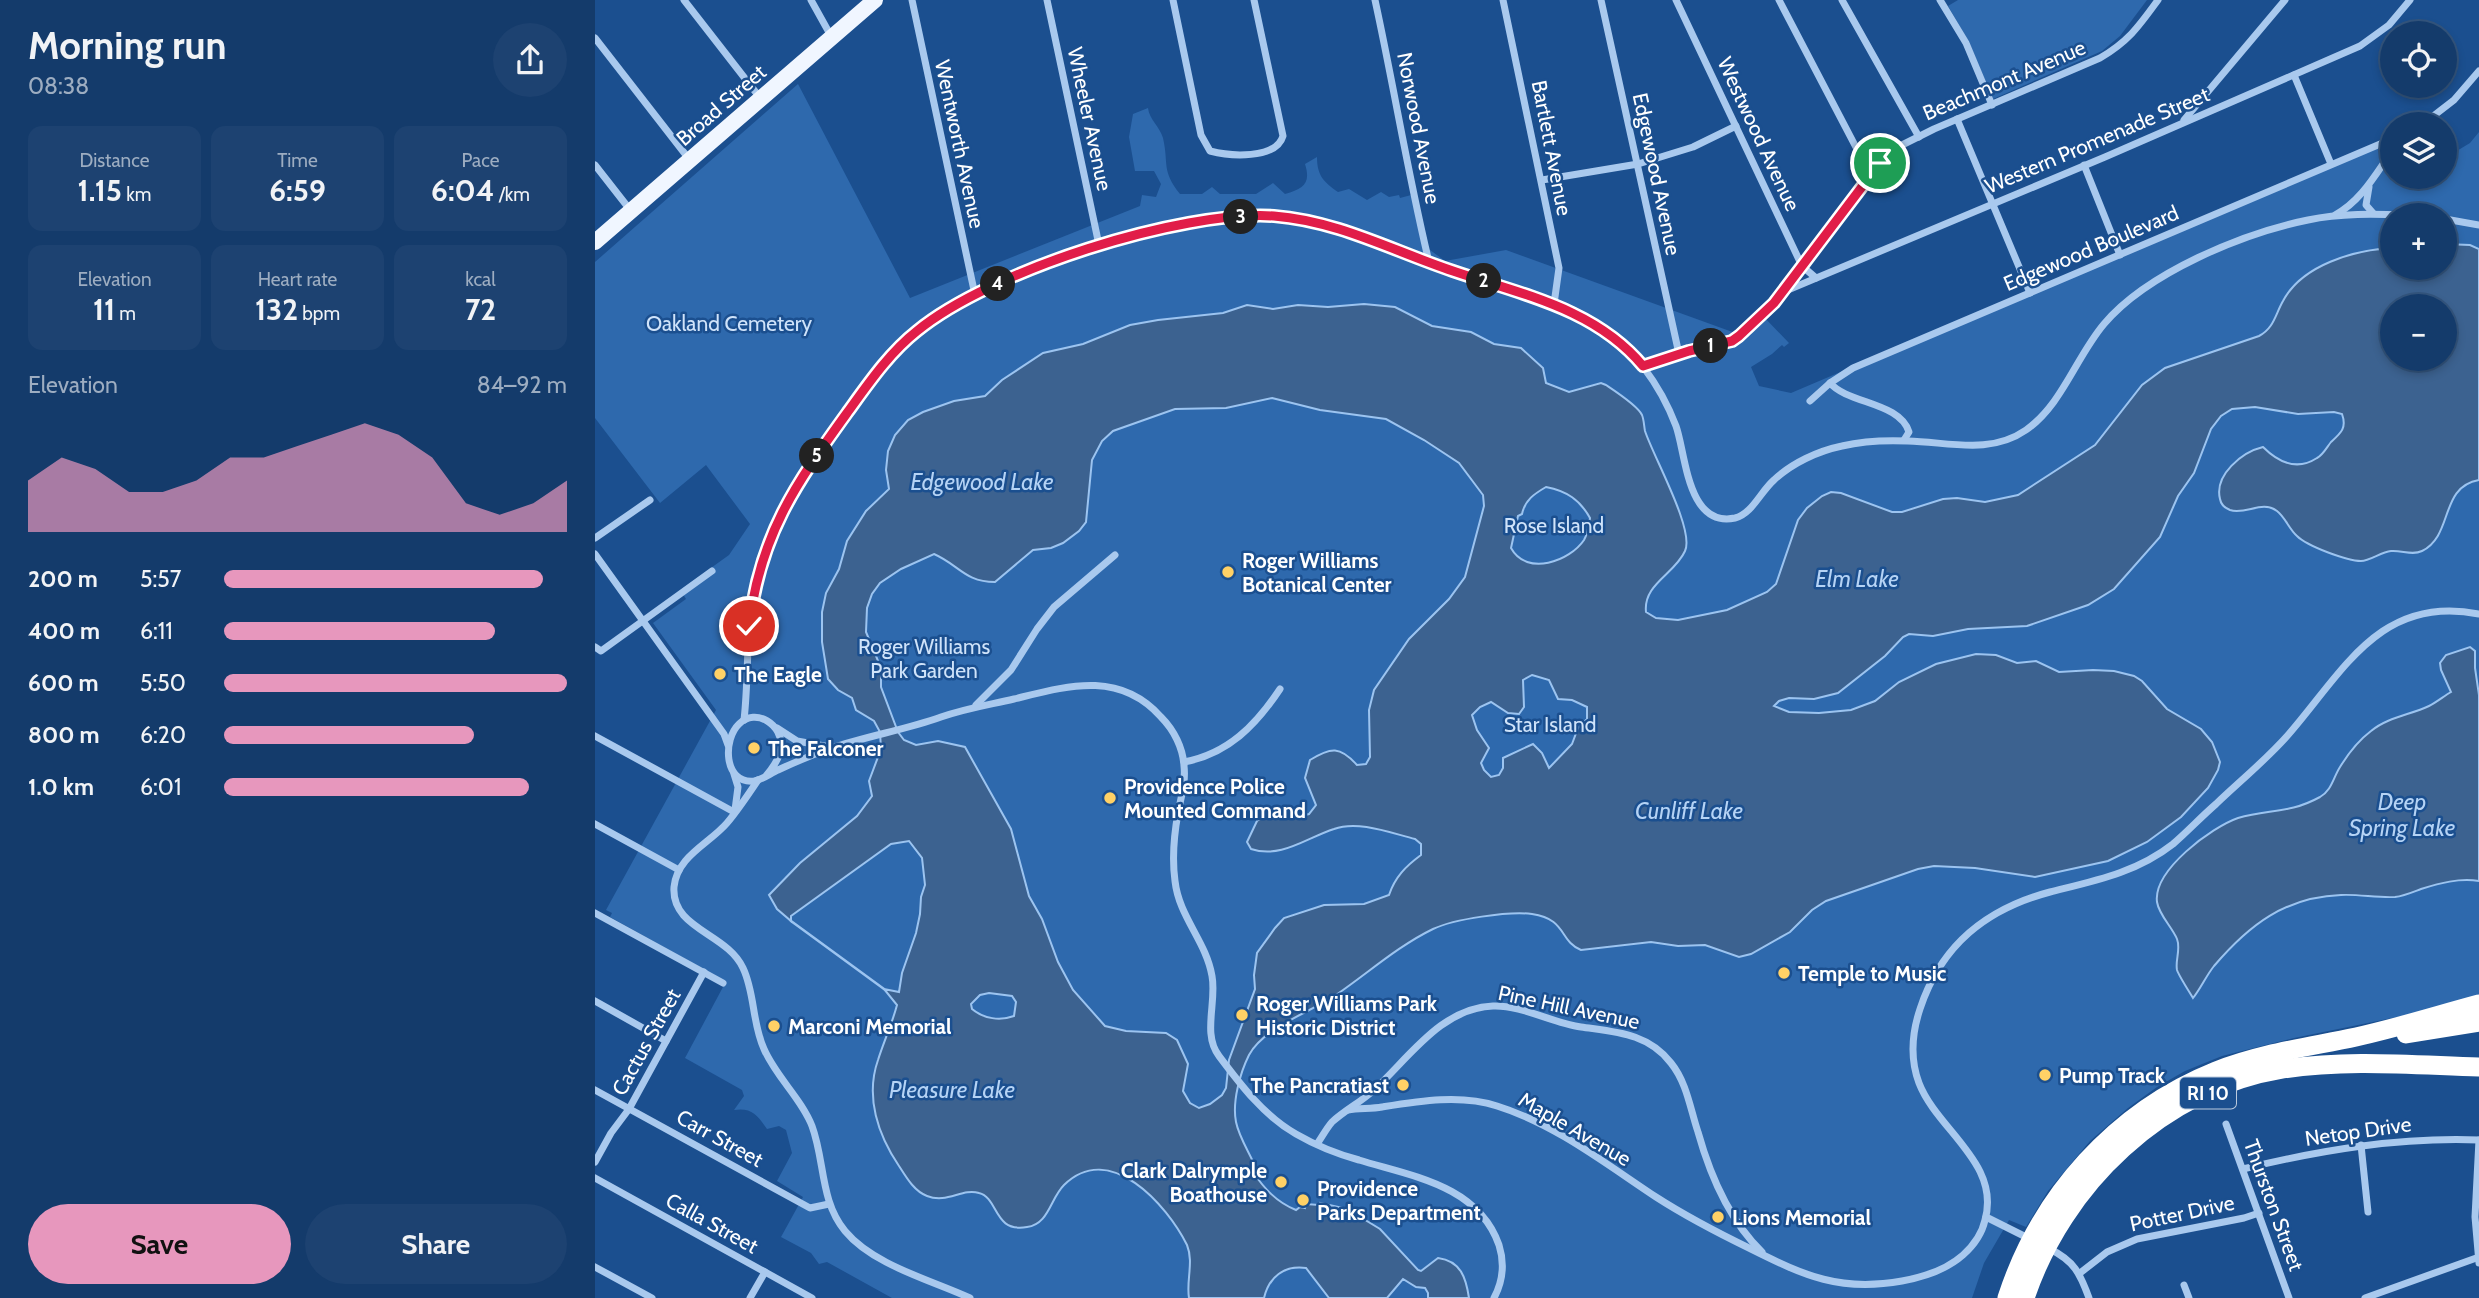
<!DOCTYPE html>
<meta charset="utf-8">
<style>
body{margin:0;font-family:Cabin,sans-serif;background:#1d4271;color:#f1f3f6;height:100vh;display:flex;flex-direction:column;font-size:26px;white-space:nowrap}
*{box-sizing:border-box;margin:0}
p{font-size:23px;color:#9dadc1}
.icon{flex:none;width:38px;height:38px;fill:none;stroke:currentColor;stroke-width:2;stroke-linecap:round;stroke-linejoin:round}
.map{position:relative;flex:1;overflow:hidden}
.side{display:flex;flex-direction:column;background:#143b6b;width:595px}
.side>*{flex:none}
.buttons{position:absolute;left:1785px;top:21px;display:grid;gap:14px}
.buttons a{display:grid;place-items:center;width:77px;height:77px;border-radius:50%;background:#143b6b;box-shadow:0 4px 10px #0003,0 0 0 2px #33557e;font-size:35px}
.pin{position:absolute;display:grid;place-items:center;width:60px;height:60px;color:#fff;margin:-30px;border:4px solid #fff;border-radius:50%;box-shadow:0 2px 7px #0007}
.km{position:absolute;width:35px;height:35px;margin:-18px;border-radius:50%;background:#222;color:#fff;font-size:19px;line-height:35px;text-align:center}
.round{display:grid;place-items:center;flex:none;width:74px;height:74px;border-radius:37px;background:#1d4271}
.head{display:flex;align-items:center;justify-content:space-between;height:119px;padding:0 28px}
h1{font-size:38px;font-weight:800;line-height:52px}
.figures{display:grid;grid-template-columns:repeat(3,1fr);gap:10px;height:119px;padding:7px 28px}
.figures div{display:grid;align-content:center;border-radius:14px;background:#1d4271;text-align:center}
.figures b{font-size:30px;font-weight:800}
.figures small{font-size:19px;font-weight:400}
.figures p{font-size:19px}
.chart{height:196px;padding:14px 28px}
.chart p{display:flex;justify-content:space-between}
.chart svg{width:100%;height:126px;margin-top:7px;fill:#e797bd;opacity:.7}
.action{display:flex;gap:14px;margin-top:auto;padding:14px 28px}
.action a{flex:1;height:80px;border-radius:42px;background:#e797bd;color:#111;font-size:28px;font-weight:800;line-height:80px;text-align:center}
.action a+a{background:#1d4271;color:#f1f3f6}
ul{padding:0 28px;list-style:none;font-size:23px}
li{display:grid;grid-template-columns:112px 84px 1fr;align-items:center;height:52px}
li i{height:18px;border-radius:9px;background:#e797bd}
main{display:flex;flex:1;min-height:0}
.map>svg:first-child{display:block}
</style>
<main>
<section class="side">
<div class="head"><div><h1>Morning run</h1><p>08:38</p></div><a class="round"><svg class="icon" aria-label="share" viewBox="0 0 24 24"><path d="M12 15V3M7 8l5-5 5 5M5 13v7h14v-7"/></svg></a></div>
<div class="figures">
<div><p>Distance</p><b>1.15<small> km</small></b></div>
<div><p>Time</p><b>6:59</b></div>
<div><p>Pace</p><b>6:04<small> /km</small></b></div>
</div>
<div class="figures">
<div><p>Elevation</p><b>11<small> m</small></b></div>
<div><p>Heart rate</p><b>132<small> bpm</small></b></div>
<div><p>kcal</p><b>72</b></div>
</div>
<div class="chart"><p><span>Elevation</span>84–92 m</p>
<svg viewBox="0 0 160 44" preserveAspectRatio="none"><path d="M0 44V26L10 18L20 22L30 30L40 30L50 26L60 18L70 18L80 14L90 10L100 6L110 10L120 18L130 34L140 38L150 34L160 26V44z"/></svg>
</div>
<ul>
<li><b>200 m</b>5:57<i style="width:93%"></i></li>
<li><b>400 m</b>6:11<i style="width:79%"></i></li>
<li><b>600 m</b>5:50<i style="width:100%"></i></li>
<li><b>800 m</b>6:20<i style="width:73%"></i></li>
<li><b>1.0 km</b>6:01<i style="width:89%"></i></li>
</ul>
<div class="action"><a>Save</a><a>Share</a></div>
</section>
<div class="map">
<svg width="1884" height="1298" viewBox="0 0 1884 1298">
<rect width="100%" height="100%" fill="#1b4f8f"/>
<g fill="#2e69ad" fill-rule="evenodd">
<path d="M1363 0H1552L1525 36 1507 51 1398 99 1374 42 1353 6Z"/>
<path d="M203 84 315 298 545 206 547 195 561 197 566 184 559 171H540L534 137 538 114 553 108C554 119 565 127 568 138 574 164 566 170 585 194H607L617 187 625 194H661L678 183 690 194C709 189 716 183 710 164L722 157C722 176 729 182 743 192L754 189 772 200 786 192 794 197 804 195 805 198 820 194 831 247 850 261 911 250 1143 334 1167 315 1194 343 1189 347 1187 345 1177 354 1156 367 1164 386 1196 393 1797 137V177H1850V151L1859 148 1860 152 1875 143 1884 132V996L1817 1014 1699 1038 1627 1056 1590 1071 1562 1087 1533 1108 1495 1141 1453 1191 1431 1227 1414 1220 1389 1263 1377 1298H297L232 1262 224 1264 216 1253 186 1237 208 1197 182 1181 197 1153 191 1130 184 1126 172 1129C163 1116 157 1107 139 1110L149 1096 147 1090 90 1058 128 987 121 976 15 917 17 913 11 910 121 710 58 623 91 599 86 591 88 588 134 555 155 524 111 465 65 503 0 418V262ZM1797 215H1850V268H1797ZM1797 306H1850V359H1797Z"/>
</g>
<g fill="#3c6290" stroke="#9cc4f0" stroke-width="2" fill-rule="evenodd">
<path d="M1850 244 1875 245 1884 249V480C1844 487 1859 535 1827 551 1817 556 1807 550 1796 551 1786 552 1775 561 1766 561 1752 561 1712 546 1702 536 1694 529 1690 517 1682 511 1667 500 1651 515 1635 510 1630 508 1626 505 1625 499 1619 475 1647 452 1668 447 1683 462 1702 471 1722 458 1728 455 1732 447 1736 442 1746 433 1752 428 1747 414L1739 412 1703 414 1660 407 1637 409 1626 416 1616 429 1599 473 1583 496 1565 537 1519 589 1493 605 1432 626 1373 629 1338 636 1314 634 1308 637 1290 656 1243 693 1219 699 1194 698 1184 701 1179 706 1194 712 1224 713 1256 710 1280 701 1304 682 1341 664 1381 654 1401 655 1422 663 1441 661 1464 672 1498 670 1519 671 1539 676 1547 681 1572 709 1606 729 1617 742 1625 762 1623 770 1613 788 1586 817 1552 842 1513 861 1440 877 1380 868 1339 866 1323 869 1231 901 1217 910 1195 932 1156 954 1144 957 1110 945 1083 946 1056 942 986 950C964 941 972 919 937 914 914 911 859 919 838 929 803 946 773 973 741 995 716 1012 669 1027 654 1055 645 1073 637 1102 641 1122 644 1137 654 1152 660 1166L657 1171C669 1188 681 1202 701 1210L705 1207 710 1208 711 1204 724 1205 725 1203 752 1209 785 1229 823 1270 826 1271 843 1258C866 1261 871 1278 874 1298H833V1293L830 1288 821 1287 808 1279 792 1298H734L711 1268C689 1265 674 1277 669 1298H594C591 1281 599 1262 592 1245 572 1205 515 1140 469 1185 455 1199 454 1224 432 1227 398 1233 404 1198 384 1193 367 1188 352 1204 332 1196 319 1191 311 1177 304 1166 283 1135 270 1097 283 1060 289 1041 297 1024 302 1005L289 989 304 992 307 973 321 933 325 914 326 897 330 885 327 858 314 841 296 844 196 916V921L182 909 174 895 205 863 262 816 277 796 274 781 286 749 285 732 279 721 261 710 257 698 243 690 233 679 227 642V612L231 593 244 569 252 541 271 511 294 489 291 470 293 451 300 435 313 420 328 412 359 401 390 396 407 380 448 353 488 344 535 325 563 320 628 313 652 305 678 309 703 305 733 307 769 304 800 307 837 326 876 332 899 344 926 348 948 368 951 383 974 392 1006 383 1011 385C1020 391 1043 406 1047 415 1049 420 1049 426 1050 431 1058 456 1100 530 1090 551 1080 574 1048 584 1051 612L1061 618 1083 620 1132 610 1172 592 1181 584 1203 520 1212 508 1227 496 1236 492 1246 493 1297 512H1307L1348 499 1362 498 1390 502 1423 495 1500 445 1547 385 1570 368 1664 336C1679 328 1680 315 1688 301 1707 265 1759 250 1797 248V268H1850ZM1797 306H1850V359H1797ZM677 398 725 410 791 419 829 440 864 463 888 495 889 506 870 577 854 599 814 639 779 690 774 710 775 757 771 764 762 765C745 746 736 747 715 760L710 778 721 805 714 814 698 818 671 814 662 821 652 842 656 849C686 859 711 838 739 829 763 820 796 833 820 839L826 844V855C811 866 800 877 794 895L769 904 729 905 689 918 680 928 662 953 659 975 660 989 634 1060 631 1088 627 1095 615 1104 604 1108 595 1103 588 1091 593 1064 582 1040 571 1033 531 1031 510 1026 478 990 463 962 447 919 434 896 416 829 370 747 343 741 321 745 309 740 303 732 286 687V668L271 632 272 608 277 594 285 583 306 569 339 554C364 565 370 582 400 582L438 550 456 548 468 543 484 531 491 522 497 460 507 441 518 431 580 409 631 408ZM951 487C972 491 985 500 995 518 994 525 993 533 989 540 975 561 932 577 916 548L923 516 927 514C930 500 939 494 951 487ZM937 675 954 680 963 699 977 700 992 707V719L983 728 977 744 954 768 947 753 938 744 908 758V768L904 775 896 777 889 770 886 763 894 748 882 730 877 715 885 707 896 702 913 713 924 714 929 707 928 680ZM394 993 417 996 421 1002 419 1016C405 1021 389 1019 377 1009L376 1004 385 995Z"/>
<path d="M1875 647 1880 651V668L1884 695V881C1864 878 1845 883 1826 889 1818 892 1809 896 1800 897 1782 898 1764 894 1746 895 1690 897 1654 925 1619 966 1611 976 1606 988 1598 998 1595 993 1584 976 1582 970 1580 960 1586 949 1582 939 1577 927 1564 915 1562 902 1558 870 1617 827 1643 818 1674 809 1694 814 1725 797 1737 790 1738 778 1745 767 1753 754 1764 740 1776 731 1793 717 1815 715 1834 706 1842 702 1849 696 1856 692L1846 670 1845 663 1851 655Z"/>
</g>
<g fill="none" stroke-linecap="round" stroke-linejoin="round">
<path stroke="#9cc4f0" stroke-width="2.5" d="M196 921 289 989"/>
<g stroke="#a9c9ee" stroke-width="7">
<path d="M89 0 166 99"/>
<path d="M216 0 236 36"/>
<path d="M317 0 380 295"/>
<path d="M452 0 504 245"/>
<path d="M578 0 606 135 615 151C634 156 681 160 688 136L659 0"/>
<path d="M780 0C799 87 813 175 834 262"/>
<path d="M908 0 964 268 959 304"/>
<path d="M1006 0 1084 354"/>
<path d="M1081 0 1207 266 1221 278"/>
<path d="M1184 0 1276 176"/>
<path d="M1247 0 1324 137"/>
<path d="M1345 0 1371 43 1397 105"/>
<path d="M0 38 94 159"/>
<path d="M1699 75 1736 164"/>
<path d="M1362 119 1435 293"/>
<path d="M1589 120 1690 0"/>
<path d="M1828 124 1859 100 1884 71"/>
<path d="M0 165 36 211"/>
<path d="M1489 165 1525 255"/>
<path d="M947 180 1043 164 1098 147 1141 126"/>
<path d="M1774 187 1771 205 1778 213"/>
<path d="M1740 215C1766 201 1780 175 1797 151"/>
<path d="M1850 219 1884 225"/>
<path d="M1188 292 1510 157 1765 46 1794 25 1815 0"/>
<path d="M1048 366 1094 351 1132 342 1144 336 1179 303 1285 163 1299 149 1339 129 1505 58C1534 41 1544 26 1563 0"/>
<path d="M1235 383C1253 404 1305 402 1314 432L1309 440"/>
<path d="M1215 401 1235 383 1258 368 1797 139"/>
<path d="M0 538 55 500"/>
<path d="M0 554 129 734 133 745"/>
<path d="M0 647 6 651 117 571"/>
<path d="M381 705 416 670 442 629 459 607 520 555"/>
<path d="M149 720C155 668 149 616 165 566 182 509 217 461 252 414 274 384 295 353 324 330 398 269 592 207 687 217 743 223 793 247 845 266 876 278 908 287 940 297 981 311 1022 332 1049 368 1062 385 1073 405 1081 426 1091 454 1092 528 1140 518 1157 514 1166 491 1179 480 1197 463 1223 451 1247 446 1268 441 1291 440 1313 441 1354 442 1395 455 1431 430 1467 405 1481 357 1509 324 1552 273 1648 233 1713 220 1746 213 1779 214 1812 215"/>
<path d="M182 728 202 741 235 747"/>
<path d="M0 736 139 812"/>
<path d="M589 762C633 754 661 725 685 689"/>
<path d="M139 774 143 787 140 810"/>
<path d="M170 777C177 769 185 758 186 747 188 725 161 707 144 724 128 739 128 784 159 781 167 780 176 773 183 770 200 762 217 755 234 749 271 736 310 730 346 717 372 708 393 705 419 699 472 686 524 670 566 717 579 730 588 748 589 766 591 782 586 797 583 813 579 835 577 859 580 881 584 917 611 941 617 976 622 1002 607 1034 624 1056 645 1084 669 1116 701 1134 720 1145 742 1154 764 1160 816 1176 883 1185 904 1245 910 1264 908 1281 899 1298"/>
<path d="M163 780C153 795 143 810 132 823 114 844 82 856 79 887 76 929 132 933 148 968 160 993 157 1023 169 1049 181 1077 206 1098 217 1126 230 1161 225 1201 250 1231 278 1265 336 1280 375 1298"/>
<path d="M0 824 84 870"/>
<path d="M0 913 128 983"/>
<path d="M0 1001 71 1041"/>
<path d="M0 1090 215 1208 234 1204"/>
<path d="M753 1110C764 1108 776 1109 787 1107 824 1101 866 1094 902 1106 960 1124 1011 1164 1061 1197 1092 1217 1123 1233 1156 1249 1210 1276 1245 1292 1307 1281 1329 1277 1351 1270 1368 1255 1378 1246 1387 1234 1390 1220 1406 1163 1342 1130 1324 1083 1315 1059 1317 1033 1325 1009 1346 945 1391 909 1455 892 1499 881 1541 873 1578 844 1593 831 1606 817 1621 804 1645 781 1671 760 1693 735 1748 672 1785 594 1884 614"/>
<path d="M1631 1124 1694 1298"/>
<path d="M1884 1140 1880 1217 1884 1263"/>
<path d="M722 1144C727 1137 731 1129 737 1122 750 1110 766 1102 779 1090 814 1058 846 1008 898 1006 927 1005 957 1023 986 1027 1020 1032 1053 1033 1076 1063 1092 1083 1095 1108 1103 1132 1115 1175 1134 1220 1167 1252"/>
<path d="M1766 1145 1773 1212"/>
<path d="M0 1162 16 1133 34 1109 109 972"/>
<path d="M1648 1169C1726 1150 1804 1137 1884 1140"/>
<path d="M0 1178 217 1298"/>
<path d="M1391 1217 1435 1239"/>
<path d="M1455 1249C1479 1261 1485 1273 1494 1298"/>
<path d="M0 1267 57 1298"/>
<path d="M1485 1273 1512 1252 1542 1239 1649 1218 1664 1213"/>
<path d="M1589 1285 1594 1298"/>
<path d="M155 1298 170 1272"/>
<path d="M1770 1298 1884 1257"/>
</g>
<path stroke="#f0f6ff" stroke-width="16" d="M0 242 280 0"/>
<g stroke="#fff" stroke-width="19">
<path d="M1811 1034 1884 1022"/>
<path d="M1412 1298C1445 1196 1521 1111 1621 1071 1666 1053 1714 1047 1761 1037 1802 1028 1843 1015 1884 1004"/>
<path d="M1430 1298C1468 1184 1567 1089 1688 1069 1752 1059 1819 1065 1884 1067"/>
</g>
</g>
<g fill="none" stroke-linecap="round" stroke-linejoin="round">
<g stroke="#fff" stroke-width="14">
<path id="route" d="M154 626C165 535 200 485 252 413 273 384 294 353 322 331 395 271 585 210 679 216 743 221 798 251 858 271 925 294 1000 308 1048 366L1094 351 1137 341 1144 336 1179 303 1285 163"/>
</g>
<use href="#route" stroke="#e11d48" stroke-width="9"/>
</g>
<g fill="#ffd166" stroke="#1b4f8f" stroke-width="2.5">
<circle cx="633" cy="572" r="7"/>
<circle cx="125" cy="674" r="7"/>
<circle cx="159" cy="748" r="7"/>
<circle cx="515" cy="798" r="7"/>
<circle cx="1189" cy="973" r="7"/>
<circle cx="647" cy="1015" r="7"/>
<circle cx="179" cy="1026" r="7"/>
<circle cx="1450" cy="1075" r="7"/>
<circle cx="808" cy="1085" r="7"/>
<circle cx="686" cy="1182" r="7"/>
<circle cx="708" cy="1200" r="7"/>
<circle cx="1123" cy="1217" r="7"/>
</g>
<g text-anchor="middle" dominant-baseline="central" stroke-width="5" stroke-linejoin="round" paint-order="stroke">
<rect fill="#1b4f8f" stroke="#bbcadd" stroke-width="2" x="1585" y="1077.5" width="56" height="31" rx="5"/>
<g font-size="19" font-weight="bold" fill="#fff">
<text x="1613" y="1093">RI 10</text>
</g>
<g font-size="21" fill="#fff" stroke="#1b4f8f">
<text transform="translate(1409 80) rotate(-23)">Beachmont Avenue</text>
<text transform="translate(126 105) rotate(-41)">Broad Street</text>
<text transform="translate(495 119) rotate(78)">Wheeler Avenue</text>
<text transform="translate(824 128) rotate(79)">Norwood Avenue</text>
<text transform="translate(1164 134) rotate(65)">Westwood Avenue</text>
<text transform="translate(1502 140) rotate(-23)">Western Promenade Street</text>
<text transform="translate(365 144) rotate(78)">Wentworth Avenue</text>
<text transform="translate(957 148) rotate(79)">Bartlett Avenue</text>
<text transform="translate(1062 174) rotate(78)">Edgewood Avenue</text>
<text transform="translate(1496 248) rotate(-23)">Edgewood Boulevard</text>
<text transform="translate(974 1007) rotate(12)">Pine Hill Avenue</text>
<text transform="translate(51 1042) rotate(-61)">Cactus Street</text>
<text transform="translate(980 1129) rotate(30)">Maple Avenue</text>
<text transform="translate(1763 1131) rotate(-8)">Netop Drive</text>
<text transform="translate(125 1138) rotate(29)">Carr Street</text>
<text transform="translate(1679 1205) rotate(70)">Thurston Street</text>
<text transform="translate(1587 1213) rotate(-12)">Potter Drive</text>
<text transform="translate(117 1223) rotate(29)">Calla Street</text>
</g>
<g font-size="21" fill="#cfe3fa" stroke="#1b4f8f">
<text x="134" y="323">Oakland Cemetery</text>
<text x="959" y="525">Rose Island</text>
<text x="329" y="646">Roger Williams<tspan x="329" dy="24">Park Garden</tspan></text>
<text x="955" y="724">Star Island</text>
</g>
<g font-size="21" font-weight="bold" fill="#fff" stroke="#1b4f8f" text-anchor="start">
<text x="647" y="560">Roger Williams<tspan x="647" dy="24">Botanical Center</tspan></text>
<text x="139" y="674">The Eagle</text>
<text x="173" y="748">The Falconer</text>
<text x="529" y="786">Providence Police<tspan x="529" dy="24">Mounted Command</tspan></text>
<text x="1203" y="973">Temple to Music</text>
<text x="661" y="1003">Roger Williams Park<tspan x="661" dy="24">Historic District</tspan></text>
<text x="193" y="1026">Marconi Memorial</text>
<text x="1464" y="1075">Pump Track</text>
<text x="794" y="1085" text-anchor="end">The Pancratiast</text>
<text x="672" y="1170" text-anchor="end">Clark Dalrymple<tspan x="672" dy="24">Boathouse</tspan></text>
<text x="722" y="1188">Providence<tspan x="722" dy="24">Parks Department</tspan></text>
<text x="1137" y="1217">Lions Memorial</text>
</g>
<g font-size="23" font-style="italic" fill="#b5d3f5" stroke="#1b4f8f">
<text x="387" y="482">Edgewood Lake</text>
<text x="1262" y="579">Elm Lake</text>
<text x="1807" y="802">Deep<tspan x="1807" dy="26">Spring Lake</tspan></text>
<text x="1094" y="811">Cunliff Lake</text>
<text x="357" y="1090">Pleasure Lake</text>
</g>
</g>
</svg>
<div class="buttons">
<a><svg class="icon" aria-label="locate" viewBox="0 0 24 24"><circle cx="12" cy="12" r="6"/><path d="M12 2v4M12 18v4M2 12h4M18 12h4"/></svg></a>
<a><svg class="icon" aria-label="layers" viewBox="0 0 24 24"><path d="M12 4l9 5-9 5-9-5zM3 14l9 5 9-5"/></svg></a>
<a>+</a>
<a>−</a>
</div>
<div class="pin" style="left:1285px;top:163px;background:#1e9e55"><svg class="icon" aria-label="arrive" viewBox="0 0 24 24"><path d="M6 21V4h12l-3 4 3 4H6"/></svg></div>
<div class="pin" style="left:154px;top:626px;background:#d93025"><svg class="icon" aria-label="check" viewBox="0 0 24 24"><path d="M5 12l5 5 9-10"/></svg></div>
<b class="km" style="left:1116px;top:346px">1</b>
<b class="km" style="left:889px;top:281px">2</b>
<b class="km" style="left:646px;top:217px">3</b>
<b class="km" style="left:403px;top:284px">4</b>
<b class="km" style="left:222px;top:456px">5</b>
</div>
</main>
